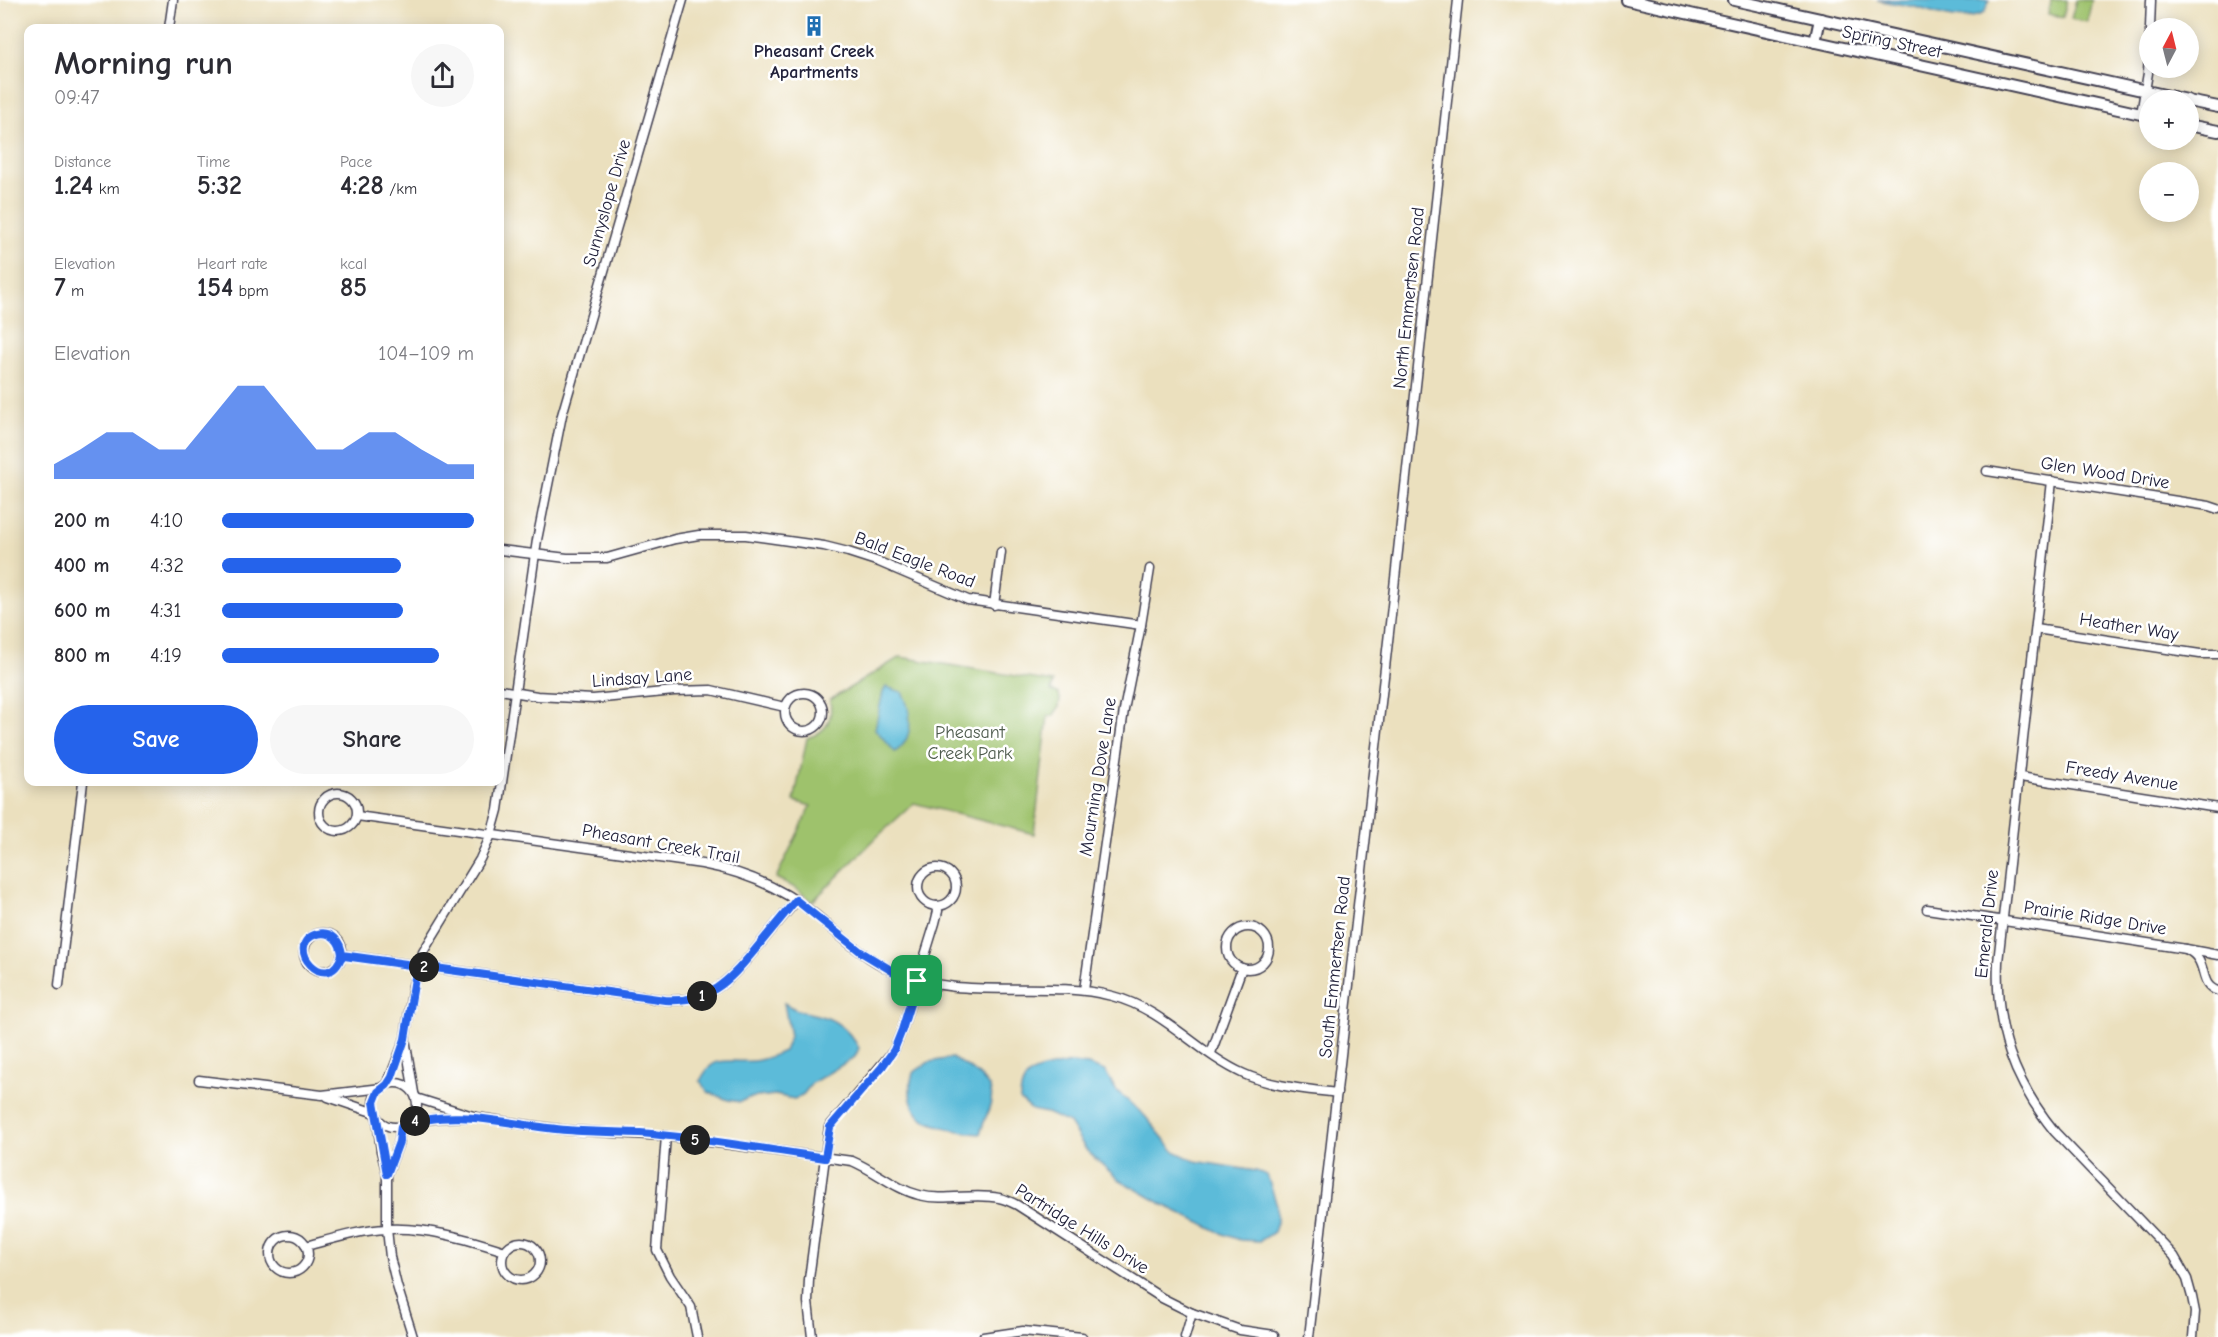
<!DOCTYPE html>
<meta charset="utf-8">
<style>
body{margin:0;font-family:"Comic Neue",sans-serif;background:#f7f7f7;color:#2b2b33;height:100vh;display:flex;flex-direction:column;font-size:22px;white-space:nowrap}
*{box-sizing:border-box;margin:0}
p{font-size:20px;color:#7c7c81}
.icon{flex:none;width:33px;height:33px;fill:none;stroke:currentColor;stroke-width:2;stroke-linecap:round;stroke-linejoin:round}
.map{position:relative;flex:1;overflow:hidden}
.details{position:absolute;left:24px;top:24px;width:480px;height:762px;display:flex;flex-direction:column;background:#fff;border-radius:12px;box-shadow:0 3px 15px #0003}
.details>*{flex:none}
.needle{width:39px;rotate:7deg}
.fabs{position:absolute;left:2139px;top:18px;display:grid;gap:12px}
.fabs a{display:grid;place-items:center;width:60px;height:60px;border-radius:50%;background:#fff;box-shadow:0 3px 15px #0003;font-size:30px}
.pin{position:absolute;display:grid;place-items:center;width:51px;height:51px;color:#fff;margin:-26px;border-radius:12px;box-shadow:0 3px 9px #0006}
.km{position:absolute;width:30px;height:30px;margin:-15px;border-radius:50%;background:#222;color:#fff;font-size:16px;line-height:30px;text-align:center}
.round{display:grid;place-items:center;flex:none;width:63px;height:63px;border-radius:32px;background:#f7f7f7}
.head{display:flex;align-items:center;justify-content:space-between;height:102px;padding:0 30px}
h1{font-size:33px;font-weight:700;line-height:45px}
.figures{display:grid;grid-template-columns:repeat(3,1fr);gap:9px;height:102px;padding:6px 30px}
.figures div{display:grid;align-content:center}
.figures b{font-size:26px;font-weight:700}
.figures small{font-size:16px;font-weight:400}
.figures p{font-size:16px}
.chart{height:168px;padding:12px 30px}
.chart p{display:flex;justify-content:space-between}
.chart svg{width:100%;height:108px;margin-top:6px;fill:#2563eb;opacity:.7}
.button{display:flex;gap:12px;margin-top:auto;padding:12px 30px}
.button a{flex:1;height:69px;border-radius:36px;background:#2563eb;color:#fff;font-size:24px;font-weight:700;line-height:69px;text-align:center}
.button a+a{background:#f7f7f7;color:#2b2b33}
ul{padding:0 30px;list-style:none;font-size:20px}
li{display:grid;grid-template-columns:96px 72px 1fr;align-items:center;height:45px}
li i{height:15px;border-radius:8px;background:#2563eb}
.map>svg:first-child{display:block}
</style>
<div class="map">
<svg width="2218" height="1337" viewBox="0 0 2218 1337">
<rect width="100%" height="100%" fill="#fff"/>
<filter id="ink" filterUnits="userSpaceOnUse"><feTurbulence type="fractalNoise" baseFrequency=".0167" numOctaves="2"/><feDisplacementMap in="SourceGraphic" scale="12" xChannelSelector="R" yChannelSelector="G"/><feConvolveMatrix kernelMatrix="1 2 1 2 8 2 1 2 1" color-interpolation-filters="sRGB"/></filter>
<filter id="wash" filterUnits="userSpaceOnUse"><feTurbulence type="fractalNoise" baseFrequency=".008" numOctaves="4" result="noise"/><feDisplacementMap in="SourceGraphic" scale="24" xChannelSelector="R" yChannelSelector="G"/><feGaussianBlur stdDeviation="1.35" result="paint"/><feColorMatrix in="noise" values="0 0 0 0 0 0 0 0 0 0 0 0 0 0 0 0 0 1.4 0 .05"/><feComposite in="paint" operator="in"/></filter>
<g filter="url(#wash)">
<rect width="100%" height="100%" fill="#ebe0be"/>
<g fill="#9ec26c" stroke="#607254" stroke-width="1.5">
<path d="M2051 0H2067L2063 17 2048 14Z"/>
<path d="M2076 0H2092L2087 22 2071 19Z"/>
<path d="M900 657 1053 682 1051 691 1058 693 1060 698 1059 707 1053 716H1048L1034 834 914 803 877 837 812 902 797 889 776 878 811 806 794 801 807 738C827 732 833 720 830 700Z"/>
</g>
<g fill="#5bbbd9" stroke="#3e6e8a" stroke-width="1.5">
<path d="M1877 0H1990L1984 13C1961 24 1938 13 1915 7 1903 4 1890 3 1877 0Z"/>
<path d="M886 687 902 692C912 711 915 739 895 752L875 729 883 692Z"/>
<path d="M784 1003C801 1014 807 1011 824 1017 839 1021 852 1035 859 1048L855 1057 812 1083 802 1096 794 1099 775 1095 748 1098 740 1102 728 1100 708 1092 700 1081C714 1053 725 1063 752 1061 763 1061 774 1055 784 1051L790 1036Z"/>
<path d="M952 1058C963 1064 989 1078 991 1092 994 1104 983 1121 980 1134 966 1133 927 1126 918 1114 908 1102 909 1086 913 1073L929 1062Z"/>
<path d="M1072 1063 1088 1065 1105 1071 1116 1090 1145 1116 1174 1151 1195 1161 1256 1171 1267 1175 1277 1205V1223L1274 1232 1260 1241 1240 1240 1218 1232 1162 1204 1118 1179 1087 1151 1069 1123 1047 1113 1032 1110 1020 1100C1020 1066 1046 1069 1072 1063Z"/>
</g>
</g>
<g filter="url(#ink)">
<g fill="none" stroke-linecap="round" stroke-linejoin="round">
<g stroke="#403e4f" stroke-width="11">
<g id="minor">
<path d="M169 28 173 0"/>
<path d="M2150 28 2151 0"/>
<path d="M2141 114 2148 73 2150 30"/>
<path d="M1987 471 2209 506 2218 509"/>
<path d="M2052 481 1998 962C1995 1029 2013 1080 2055 1132L2174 1256 2187 1279 2192 1297 2195 1312 2193 1337"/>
<path d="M500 550 567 558H607L675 539 699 535H746L824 546 848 552 879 562 968 600 1141 625"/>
<path d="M994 605 1001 552"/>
<path d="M2036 629 2200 654H2218"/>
<path d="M500 690 537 696 593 699 674 691 711 690 785 707"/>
<circle cx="804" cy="712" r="19"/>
<path d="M2020 777 2218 808"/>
<circle cx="338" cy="812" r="19"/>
<path d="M357 816 702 864C745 872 783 888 817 916 841 936 864 958 893 971 962 1003 1041 978 1112 996 1164 1009 1197 1053 1244 1074 1273 1087 1306 1089 1337 1093"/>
<circle cx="937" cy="887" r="19"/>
<path d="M1927 909 2186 949"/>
<circle cx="1248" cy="948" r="21"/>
<circle cx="323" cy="952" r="19"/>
<path d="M342 955 665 1000C709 1003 728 982 754 951 768 934 782 917 797 900"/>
<path d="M2218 955 2186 949C2211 961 2196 984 2218 991"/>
<path d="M59 985 83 782"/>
<path d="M1084 990 1124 710 1141 625 1150 569"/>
<path d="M405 1039 414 1093"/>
<path d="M1211 1053 1242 968"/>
<path d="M199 1080 322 1095 382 1088"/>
<circle cx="395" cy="1105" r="22"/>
<path d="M387 1085 405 1039 413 986 423 952 480 859 491 835 498 810 537 540 562 415 683 0"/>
<path d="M328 1097 375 1113"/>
<path d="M416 1098 476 1117 528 1125 566 1130 666 1136 852 1161C876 1171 895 1189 919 1195 946 1202 973 1192 999 1198 1005 1199 1011 1202 1017 1205L1162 1298 1192 1313 1185 1337"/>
<path d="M377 1117 381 1151 387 1174V1229L390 1257 397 1286 413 1337"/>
<path d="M410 1122 440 1118 469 1117"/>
<path d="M666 1136 657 1250 670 1276 691 1307 697 1337"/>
<path d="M387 1174 399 1142 401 1126"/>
<circle cx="289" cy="1254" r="19"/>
<circle cx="521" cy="1261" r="19"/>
<path d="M306 1246C332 1239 360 1230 387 1229 428 1227 467 1239 505 1251"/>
<path d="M1192 1313 1240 1330 1274 1335"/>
<path d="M812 1337 808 1302 809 1279 829 1127 894 1050 902 1030 935 923 938 911 937 906"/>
<path d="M983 1337 1023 1331 1082 1337"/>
<path d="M1309 1337 1392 606 1458 0"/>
</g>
</g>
<g stroke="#403e4f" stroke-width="14">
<g id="secondary">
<path d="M1627 0 2150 116"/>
<path d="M1734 0 2187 100"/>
<path d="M1815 42 1820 19"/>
<path d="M2188 101 2218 107"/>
<path d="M2188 125 2218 131"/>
</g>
</g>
<use href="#minor" stroke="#fff" stroke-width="8"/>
<use href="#secondary" stroke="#fff" stroke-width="10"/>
</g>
</g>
<g fill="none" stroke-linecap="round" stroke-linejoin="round" filter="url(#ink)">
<g stroke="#fff" stroke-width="12">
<path id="route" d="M917 981 894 972 861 952 796 900C782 917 768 934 754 951 728 982 709 1003 665 1000L342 955C328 998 281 945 317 934 332 930 341 942 342 955L344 956 417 966 405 1039 392 1077 387 1085 378 1092 374 1102 387 1174 399 1142 401 1126C456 1106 512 1126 567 1130 592 1132 616 1132 640 1133 702 1138 764 1149 825 1158L830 1127 882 1067 894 1050 902 1030 917 981"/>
</g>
<use href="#route" stroke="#2563eb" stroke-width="8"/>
</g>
<defs>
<g id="building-bare" transform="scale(1.62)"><path d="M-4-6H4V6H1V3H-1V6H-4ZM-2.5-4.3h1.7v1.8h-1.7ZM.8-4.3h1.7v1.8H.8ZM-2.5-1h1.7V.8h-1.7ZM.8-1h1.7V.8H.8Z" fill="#1f6fb2" stroke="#fff" stroke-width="2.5" paint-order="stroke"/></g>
</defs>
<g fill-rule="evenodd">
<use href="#building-bare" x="814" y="26"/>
</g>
<g text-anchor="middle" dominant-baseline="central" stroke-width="5" stroke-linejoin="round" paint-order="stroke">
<g font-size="18" fill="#22223b" stroke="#fff">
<text transform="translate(1892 42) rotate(12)">Spring Street</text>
<text transform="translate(607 203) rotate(-74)">Sunnyslope Drive</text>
<text transform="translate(1409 298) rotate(-84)">North Emmertsen Road</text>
<text transform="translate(2105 473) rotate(9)">Glen Wood Drive</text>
<text transform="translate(915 560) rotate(21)">Bald Eagle Road</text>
<text transform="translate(2129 627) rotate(9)">Heather Way</text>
<text transform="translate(642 678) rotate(-4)">Lindsay Lane</text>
<text transform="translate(2122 776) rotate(9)">Freedy Avenue</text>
<text transform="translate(1098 777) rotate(-81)">Mourning Dove Lane</text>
<text transform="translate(661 844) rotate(10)">Pheasant Creek Trail</text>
<text transform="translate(2095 918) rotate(9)">Prairie Ridge Drive</text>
<text transform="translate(1987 924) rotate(-84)">Emerald Drive</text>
<text transform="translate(1335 967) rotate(-84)">South Emmertsen Road</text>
<text transform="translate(1082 1229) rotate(32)">Partridge Hills Drive</text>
</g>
<g font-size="18" font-weight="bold" fill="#22223b" stroke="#fff">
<text x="814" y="51">Pheasant Creek<tspan x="814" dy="21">Apartments</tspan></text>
</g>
<g font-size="18" fill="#4d5a4c" stroke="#fff">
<text x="970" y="732">Pheasant<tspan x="970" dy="21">Creek Park</tspan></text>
</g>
</g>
</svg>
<div class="fabs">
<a><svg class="needle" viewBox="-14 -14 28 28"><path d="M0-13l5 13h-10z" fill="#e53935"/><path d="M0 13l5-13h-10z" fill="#7c7c81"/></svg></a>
<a>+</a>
<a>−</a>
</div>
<div class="pin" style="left:917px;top:981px;background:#1e9e55"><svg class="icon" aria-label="arrive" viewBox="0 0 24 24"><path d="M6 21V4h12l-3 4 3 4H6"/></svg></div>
<b class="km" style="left:702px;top:996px">1</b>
<b class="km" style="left:424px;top:967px">2</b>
<b class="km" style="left:415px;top:1121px">4</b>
<b class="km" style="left:695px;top:1140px">5</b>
<section class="details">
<div class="head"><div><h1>Morning run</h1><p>09:47</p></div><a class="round"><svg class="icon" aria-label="share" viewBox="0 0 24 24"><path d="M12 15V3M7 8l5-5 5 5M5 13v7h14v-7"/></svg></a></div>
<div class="figures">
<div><p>Distance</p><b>1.24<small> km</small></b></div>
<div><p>Time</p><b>5:32</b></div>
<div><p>Pace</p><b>4:28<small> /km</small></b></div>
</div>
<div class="figures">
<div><p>Elevation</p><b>7<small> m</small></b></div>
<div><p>Heart rate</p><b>154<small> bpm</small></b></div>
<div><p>kcal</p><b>85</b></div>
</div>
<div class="chart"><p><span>Elevation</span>104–109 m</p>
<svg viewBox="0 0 160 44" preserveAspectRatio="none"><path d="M0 44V38L10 32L20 25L30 25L40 32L50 32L60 19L70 6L80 6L90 19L100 32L110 32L120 25L130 25L140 32L150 38L160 38V44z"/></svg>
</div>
<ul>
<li><b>200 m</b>4:10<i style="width:100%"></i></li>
<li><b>400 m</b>4:32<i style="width:71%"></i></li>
<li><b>600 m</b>4:31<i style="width:72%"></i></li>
<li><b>800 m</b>4:19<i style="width:86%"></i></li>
</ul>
<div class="button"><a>Save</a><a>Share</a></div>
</section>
</div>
